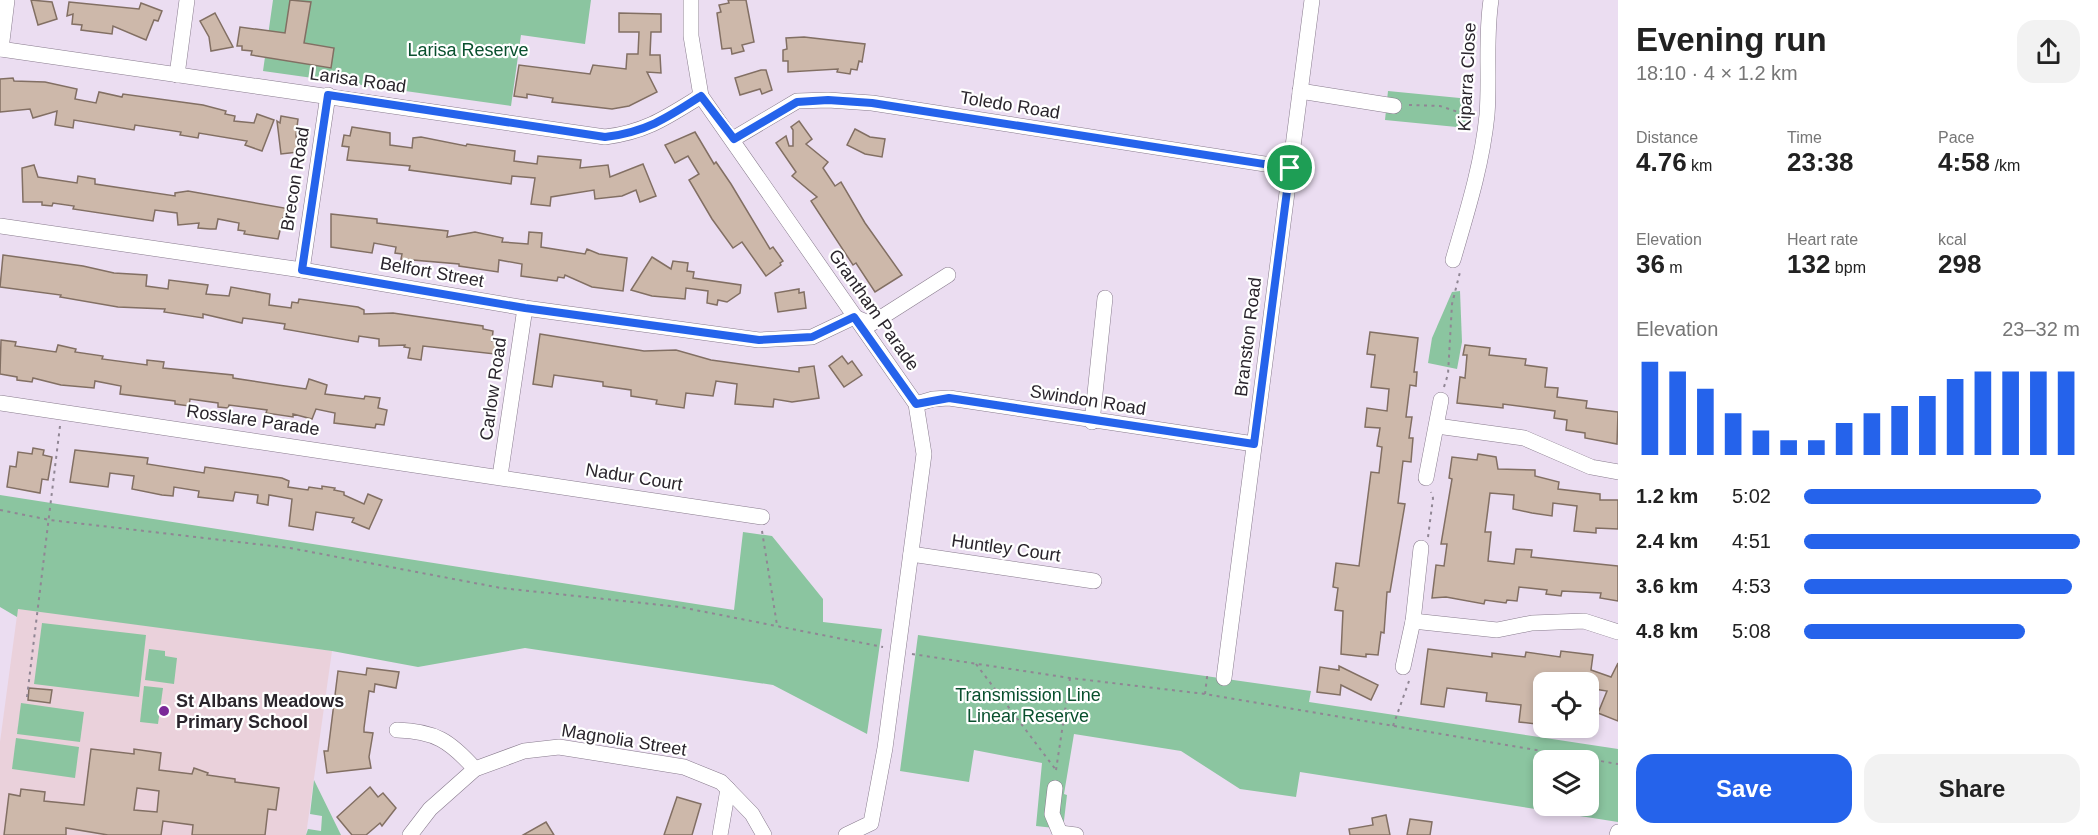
<!DOCTYPE html>
<meta charset="utf-8">
<style>
body{margin:0;font-family:Arial,sans-serif;background:#f2f2f2;color:#222;height:100vh;display:flex;flex-direction:column;font-size:22px;white-space:nowrap}
*{box-sizing:border-box;margin:0}
p{font-size:20px;color:#767676}
.icon{flex:none;width:33px;height:33px;fill:none;stroke:currentColor;stroke-width:2;stroke-linecap:round;stroke-linejoin:round}
.map{position:relative;flex:1;overflow:hidden}
.details{display:flex;flex-direction:column;background:#fff;width:480px}
.details>*{flex:none}
.buttons{position:absolute;left:1533px;top:672px;display:grid;gap:12px}
.buttons a{display:grid;place-items:center;width:66px;height:66px;border-radius:12px;background:#fff;box-shadow:0 3px 9px #0003;font-size:30px}
.pin{position:absolute;display:grid;place-items:center;width:51px;height:51px;color:#fff;margin:-26px;border:3px solid #fff;border-radius:50%;box-shadow:0 2px 6px #0007}
.round{display:grid;place-items:center;flex:none;width:63px;height:63px;border-radius:18px;background:#f2f2f2}
.overview{display:flex;align-items:center;justify-content:space-between;height:102px;padding:0 18px}
h1{font-size:33px;font-weight:700;line-height:45px}
.figures{display:grid;grid-template-columns:repeat(3,1fr);gap:9px;height:102px;padding:6px 18px}
.figures div{display:grid;align-content:center}
.figures b{font-size:26px;font-weight:700}
.figures small{font-size:16px;font-weight:400}
.figures p{font-size:16px}
.chart{height:168px;padding:12px 18px}
.chart p{display:flex;justify-content:space-between}
.chart svg{width:100%;height:108px;margin-top:6px;stroke:#2563eb;stroke-width:6}
.action{display:flex;gap:12px;margin-top:auto;padding:12px 18px}
.action a{flex:1;height:69px;border-radius:18px;background:#2563eb;color:#fff;font-size:24px;font-weight:700;line-height:69px;text-align:center}
.action a+a{background:#f2f2f2;color:#222}
ul{padding:0 18px;list-style:none;font-size:20px}
li{display:grid;grid-template-columns:96px 72px 1fr;align-items:center;height:45px}
li i{height:15px;border-radius:8px;background:#2563eb}
main{display:flex;flex:1;min-height:0}
.map>svg:first-child{display:block}
</style>
<main>
<div class="map">
<svg width="1618" height="835" viewBox="0 0 1618 835">
<rect width="100%" height="100%" fill="#ebddf1"/>
<path fill="#ead1db" d="M18 608 332 651 306 835H0V742Z"/>
<g fill="#8bc5a0" fill-rule="evenodd">
<path d="M273 0H591L585 44 521 35 511 106 263 71Z"/>
<path d="M1388 91 1470 99 1467 128 1385 120Z"/>
<path d="M1460 291 1462 342 1457 369 1428 363 1432 338 1452 292Z"/>
<path d="M0 495 734 610 743 532 772 536 823 599V622L882 629 867 734 773 685 525 648 418 667 332 651 18 609 17 617 0 607Z"/>
<path d="M42 623 146 635 139 697 34 684Z"/>
<path d="M918 635 1311 691 1309 702 1618 749V822L1300 772 1296 797 1240 789 1181 751 1074 734 1064 794 1067 795 1063 829 1036 826 1042 763 974 750 969 782 900 771ZM1544 760H1588V806H1544Z"/>
<path d="M149 649 165 651V656L177 658 174 684 145 680Z"/>
<path d="M144 686 163 688 158 724 140 722Z"/>
<path d="M21 703 84 712 80 742 17 734Z"/>
<path d="M16 738 79 747 75 778 12 769Z"/>
<path d="M314 780 341 835H306L308 829 321 831 322 816 310 814Z"/>
</g>
<g fill="#cdb8aa" stroke="#826f63" stroke-width="1.5" fill-rule="evenodd">
<path d="M31 0 52 2 57 19 38 25Z"/>
<path d="M290 0 311 2 304 43 334 48 331 68 251 55 252 51 242 50V46H237L240 27 285 33Z"/>
<path d="M728 0H746L754 42 742 45 744 51 732 54 731 48 722 49 717 13 721 12 719 5 729 3Z"/>
<path d="M69 2 139 9 141 3 162 11 158 21 154 20 146 40 113 26 112 34 81 30 82 25 72 24 73 14 67 16Z"/>
<path d="M215 13 233 47 211 51 209 37 200 21Z"/>
<path d="M619 13 661 14V32H651L650 55H660L661 73 647 72 657 92 629 106 612 109 552 102 553 98 527 94V98L514 96 519 65 590 74 593 65 626 69 627 54H638L639 32H619Z"/>
<path d="M804 37 865 44 862 62 859 61 857 70 851 69 850 74 837 72 838 69 788 72V61H783V50L787 49 786 38Z"/>
<path d="M761 70H766L772 90 762 94 760 89 740 95 735 78Z"/>
<path d="M13 78 14 81 45 82 77 89 75 99 96 103 99 92 122 97 123 94 203 105 226 111 225 114 235 116 234 121 254 123 257 114 274 120 262 151 245 145 247 141 199 133 198 138 180 135 181 132 135 125 134 130 74 120 73 128 55 125 57 111 33 118 30 109 0 112V79Z"/>
<path d="M281 116 298 119 296 135 298 152 281 154 277 121 280 123Z"/>
<path d="M799 121 812 139 806 144 828 162 823 168 835 186 841 182 865 223 902 275 875 292 856 263 853 265 811 201 817 197 792 176 796 172 776 143 786 136 789 146H793V130L791 127Z"/>
<path d="M352 127 390 133V145L412 148 413 138 421 137 466 146 467 144 515 151 514 161 537 164 538 156 581 160 580 168 608 165 610 177 643 164 656 196 640 202 636 190 622 196 595 199 594 190 551 197 550 206 531 204 535 178 512 176 511 184 409 170 410 166 347 160 349 147 342 146 344 135 350 136Z"/>
<path d="M855 129 870 137 885 139 882 157 865 154 847 145Z"/>
<path d="M695 132 714 164 716 162 731 184 770 249 773 247 783 261 780 263 781 265 766 276 742 242 733 248 712 219 689 180 699 174 688 156 675 163 665 145Z"/>
<path d="M34 165 38 177 77 183 78 176 95 179V184L175 196V193L188 191 290 209 288 219 283 218 278 239 244 234 245 231 238 230 239 223 218 219 216 229H210L198 228 199 223 178 225 177 213 155 210 153 221 73 209 74 206 53 203 52 206 42 205V202H23L22 168Z"/>
<path d="M331 214 377 219V223L448 231 447 237 475 232 503 238 502 242 528 244 529 232 542 233 541 247 585 254 587 249 599 254 627 258 623 291 592 287 565 275 564 278 558 277 557 281 521 276 522 264 499 260 498 272 459 266V264L401 259 402 254 395 253 396 247 374 243 372 253 331 247Z"/>
<path d="M3 255 83 266 114 273 147 275 146 286 168 289 169 280 208 285 206 294 229 296 231 287 270 294 269 305 291 308 292 302 298 303 299 299 358 307 364 310V314L393 313 483 326V329L493 331 492 341H497L495 354 423 346 421 360 408 358 410 348 404 347 405 345 379 346V339L359 336 358 342 284 329 285 324 243 318 242 323 203 314V318L164 312 165 309 118 307 60 297 61 295 0 287Z"/>
<path d="M652 257 671 269 673 261 688 263 687 271 694 272 693 278 741 285 740 293 727 302 718 300 717 305 707 303 708 291 686 288 685 299 652 296 631 290Z"/>
<path d="M799 289V293L804 292 806 308 778 312 775 293Z"/>
<path d="M1370 332 1418 338 1414 372H1417L1416 386 1410 385 1406 417H1412L1409 438H1413L1411 462 1403 461 1398 503 1405 504 1390 592H1387L1384 633 1381 632 1378 655 1366 654V657L1341 654 1343 611 1335 610 1338 588 1333 587 1336 563 1359 566 1371 472 1379 473 1382 447 1377 446 1380 428 1365 427 1367 408 1387 411 1389 389 1371 387 1375 355 1367 354Z"/>
<path d="M540 334 644 351 676 350 711 360 762 367 799 372V368L814 366 819 398 792 402 774 399 773 407 735 404 737 384 716 381 713 396 686 393 684 408 656 404 657 400 631 396V390L603 386V382L554 375 552 387 533 384Z"/>
<path d="M1 340 16 342 15 346 56 352 58 345 76 349 75 352 103 356 102 359 147 365V360L164 362 163 368 233 375V378L278 385 306 389 309 379 327 385 325 394 364 399 365 396 380 398 378 408 387 410 384 425 376 424 375 428 334 423 335 413 316 409 312 419 293 414V417L266 413 267 410 229 405 228 408 218 407V403L190 399 189 406 175 404V401L120 394 121 386 95 381 94 388 61 385 33 378 32 382 17 380V377L0 374Z"/>
<path d="M1465 345 1490 348 1489 355 1526 359 1525 365 1547 368 1545 387 1558 388 1557 397 1587 401 1586 408 1618 412 1617 444 1585 438V433L1566 430 1567 420 1554 418 1555 411 1503 404V408L1457 403 1460 377 1465 378 1467 355H1463Z"/>
<path d="M842 356 848 364 852 361 862 375 844 387 829 366Z"/>
<path d="M33 448 44 450 43 455 52 457 48 480 42 479 40 493 7 487 10 466 16 467 18 452 32 454Z"/>
<path d="M75 450 148 458 147 464 204 473 205 467 282 478 289 481 288 487 308 490 309 487 322 489V486L335 488 334 490 344 492V495L364 504 368 494 382 500 369 529 352 522 354 518 316 512 313 530 289 526 292 499 269 495 268 505 257 503 258 495 235 492 233 501 198 497 199 491 174 487 173 496 162 495 132 489 134 476 110 473 108 487 70 482Z"/>
<path d="M1478 454 1496 457 1498 469 1535 470V476L1559 482 1558 489 1600 494V500H1618V529L1596 528V533L1574 531 1577 506 1553 503 1552 516 1532 513 1513 509 1514 495 1490 493 1485 532H1491L1488 561 1514 564 1516 549 1532 550 1531 557 1618 566V601L1600 598 1601 593 1562 591 1561 596 1546 594 1547 590 1519 587 1517 601 1507 600 1506 603 1485 600 1484 604 1446 597 1432 598 1436 565 1444 566 1447 544H1441L1452 479 1449 478 1452 457 1477 460Z"/>
<path d="M1428 649 1492 657V653L1525 657 1526 652 1560 657 1561 651 1593 655 1591 670 1611 677 1618 663V721L1598 713 1607 691 1588 688V682H1544V725L1519 722 1521 705 1486 701 1487 693 1447 688 1444 707 1421 704Z"/>
<path d="M1339 666 1378 685 1371 700 1341 685 1340 695 1317 692 1320 667 1339 670Z"/>
<path d="M367 668 399 672 396 688 375 684 374 692 369 691 364 728V732L373 733 369 757 371 768 327 773 324 751H328L338 671 366 675Z"/>
<path d="M29 688 52 690 50 703 28 700Z"/>
<path d="M91 749 134 754V749L161 753 159 770 192 774 194 768 208 773 207 775 235 779V782L279 788 276 810 268 809 265 835H192L193 825 163 821 161 835H108L66 828V835H4L9 794 20 796 21 789 45 792 44 801 84 805ZM137 788 159 791 157 812 134 810Z"/>
<path d="M370 787 378 797 383 793 396 808 382 826 380 823 366 835H352L337 817Z"/>
<path d="M677 797 701 804 692 835H664Z"/>
<path d="M1386 815 1390 835H1350L1349 829 1373 825 1372 818Z"/>
<path d="M1410 819 1432 822 1430 835H1407Z"/>
<path d="M546 822 554 835H523Z"/>
</g>
<g fill="none" stroke-linecap="round" stroke-linejoin="round">
<g stroke="#887b8d" stroke-width="16">
<g id="minor">
<path d="M691 0V36L701 96 916 404 924 454 885 748 871 823 846 835"/>
<path d="M0 49 605 137C646 132 667 117 701 96"/>
<path d="M1 49 7 0"/>
<path d="M177 75 187 0"/>
<path d="M1300 91 1394 106"/>
<path d="M733 139 797 101 828 100 872 103 1290 168"/>
<path d="M0 226 302 270 525 308 759 340 812 337 854 317 871 324 948 275"/>
<path d="M1453 260C1467 212 1482 165 1487 115 1490 77 1485 39 1491 0"/>
<path d="M302 270 328 95"/>
<path d="M0 403 762 517"/>
<path d="M916 404 933 399 949 398 1254 444"/>
<path d="M1092 422 1105 298"/>
<path d="M1437 426 1524 438 1591 467 1618 472"/>
<path d="M500 476 525 308"/>
<path d="M1426 478 1441 400"/>
<path d="M911 554 1094 581"/>
<path d="M1413 621 1497 630 1532 623 1584 621 1618 632"/>
<path d="M1403 667 1413 621 1421 548"/>
<path d="M1224 678 1312 0"/>
<path d="M397 730C435 731 450 741 475 769"/>
<path d="M1055 788 1052 814 1060 833"/>
<path d="M1060 833 1076 835"/>
<path d="M410 835 430 809 475 769 524 751 559 747 684 767 721 782 752 814 764 835"/>
<path d="M720 835 728 789"/>
<path d="M1617 835 1618 832"/>
</g>
</g>
<g stroke="#908694" stroke-width="2" stroke-dasharray="3 4.5" stroke-linecap="butt">
<path d="M1409 105 1440 106 1473 117"/>
<path d="M1444 387 1448 374 1452 304 1460 272"/>
<path d="M0 510 50 520 290 548 501 588 680 607 883 647"/>
<path d="M762 531 777 625"/>
<path d="M1428 537 1433 498 1431 492"/>
<path d="M912 654 1070 678 1205 694 1618 764"/>
<path d="M976 664 1056 770"/>
<path d="M1205 694 1207 677 1211 678"/>
<path d="M27 697 60 426"/>
<path d="M1393 726 1409 681"/>
<path d="M1056 770 1070 678"/>
</g>
<use href="#minor" stroke="#fff" stroke-width="15"/>
</g>
<g fill="none" stroke-linecap="round" stroke-linejoin="round">
<g stroke="#fff" stroke-width="12">
<path id="route" d="M328 95 605 137C646 132 667 118 701 96L734 139 797 102 828 100 872 103 1290 168 1254 444 949 398 916 404 854 317 812 337 759 340 525 308 302 270Z"/>
</g>
<use href="#route" stroke="#2563eb" stroke-width="8"/>
</g>
<circle fill="#7b2898" stroke="#fff" stroke-width="2" cx="164" cy="711" r="6"/>
<g text-anchor="middle" dominant-baseline="central" stroke-width="4.5" stroke-linejoin="round" paint-order="stroke">
<g font-size="18" fill="#09502e" stroke="#fff">
<text x="468" y="50">Larisa Reserve</text>
<text x="1028" y="695">Transmission Line<tspan x="1028" dy="21">Linear Reserve</tspan></text>
</g>
<g font-size="18" fill="#2a252c" stroke="#fff">
<text transform="translate(1467 77) rotate(-87)">Kiparra Close</text>
<text transform="translate(358 80) rotate(8)">Larisa Road</text>
<text transform="translate(1010 105) rotate(9)">Toledo Road</text>
<text transform="translate(295 179) rotate(-81)">Brecon Road</text>
<text transform="translate(432 272) rotate(10)">Belfort Street</text>
<text transform="translate(874 310) rotate(55)">Grantham Parade</text>
<text transform="translate(1248 337) rotate(-83)">Branston Road</text>
<text transform="translate(493 389) rotate(-82)">Carlow Road</text>
<text transform="translate(1088 400) rotate(9)">Swindon Road</text>
<text transform="translate(253 420) rotate(8)">Rosslare Parade</text>
<text transform="translate(634 477) rotate(9)">Nadur Court</text>
<text transform="translate(1006 548) rotate(8)">Huntley Court</text>
<text transform="translate(624 740) rotate(9)">Magnolia Street</text>
</g>
<g font-size="18" font-weight="bold" fill="#2a252c" stroke="#fff" text-anchor="start">
<text x="176" y="701">St Albans Meadows<tspan x="176" dy="21">Primary School</tspan></text>
</g>
</g>
</svg>
<div class="buttons">
<a><svg class="icon" aria-label="locate" viewBox="0 0 24 24"><circle cx="12" cy="12" r="6"/><path d="M12 2v4M12 18v4M2 12h4M18 12h4"/></svg></a>
<a><svg class="icon" aria-label="layers" viewBox="0 0 24 24"><path d="M12 4l9 5-9 5-9-5zM3 14l9 5 9-5"/></svg></a>
</div>
<div class="pin" style="left:1290px;top:168px;background:#1e9e55"><svg class="icon" aria-label="arrive" viewBox="0 0 24 24"><path d="M6 21V4h12l-3 4 3 4H6"/></svg></div>
</div>
<section class="details">
<div class="overview"><div><h1>Evening run</h1><p>18:10 · 4 × 1.2 km</p></div><a class="round"><svg class="icon" aria-label="share" viewBox="0 0 24 24"><path d="M12 15V3M7 8l5-5 5 5M5 13v7h14v-7"/></svg></a></div>
<div class="figures">
<div><p>Distance</p><b>4.76<small> km</small></b></div>
<div><p>Time</p><b>23:38</b></div>
<div><p>Pace</p><b>4:58<small> /km</small></b></div>
</div>
<div class="figures">
<div><p>Elevation</p><b>36<small> m</small></b></div>
<div><p>Heart rate</p><b>132<small> bpm</small></b></div>
<div><p>kcal</p><b>298</b></div>
</div>
<div class="chart"><p><span>Elevation</span>23–32 m</p>
<svg viewBox="0 0 160 44" preserveAspectRatio="none"><path d="M5 44V6M15 44V10M25 44V17M35 44V27M45 44V34M55 44V38M65 44V38M75 44V31M85 44V27M95 44V24M105 44V20M115 44V13M125 44V10M135 44V10M145 44V10M155 44V10"/></svg>
</div>
<ul>
<li><b>1.2 km</b>5:02<i style="width:86%"></i></li>
<li><b>2.4 km</b>4:51<i style="width:100%"></i></li>
<li><b>3.6 km</b>4:53<i style="width:97%"></i></li>
<li><b>4.8 km</b>5:08<i style="width:80%"></i></li>
</ul>
<div class="action"><a>Save</a><a>Share</a></div>
</section>
</main>
